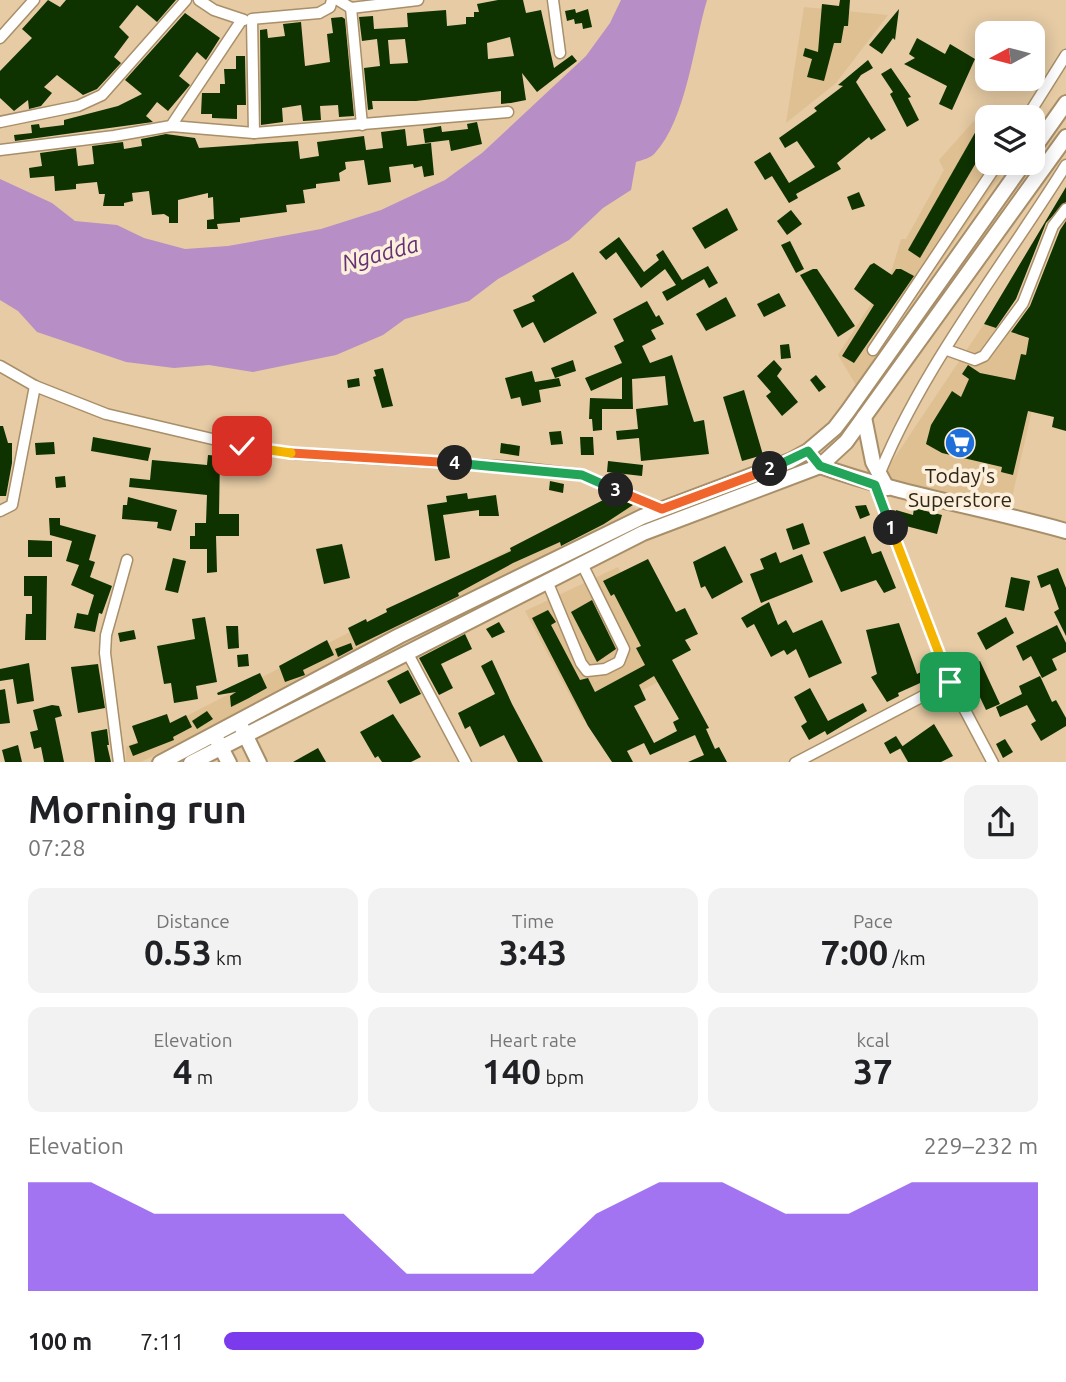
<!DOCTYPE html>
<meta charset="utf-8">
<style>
body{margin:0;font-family:Ubuntu,sans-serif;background:#f2f2f2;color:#202124;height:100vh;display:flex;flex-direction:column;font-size:26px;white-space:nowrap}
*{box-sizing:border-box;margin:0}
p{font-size:23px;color:#757577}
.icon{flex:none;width:38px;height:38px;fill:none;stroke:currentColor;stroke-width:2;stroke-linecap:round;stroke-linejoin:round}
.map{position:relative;height:762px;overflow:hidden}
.sheet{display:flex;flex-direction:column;background:#fff;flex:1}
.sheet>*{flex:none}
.needle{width:46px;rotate:263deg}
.controls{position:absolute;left:975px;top:21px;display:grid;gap:14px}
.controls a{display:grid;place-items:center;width:70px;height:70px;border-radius:14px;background:#fff;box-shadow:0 4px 18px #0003;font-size:35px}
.pin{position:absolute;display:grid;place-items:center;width:60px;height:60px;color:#fff;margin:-30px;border-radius:14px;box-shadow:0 4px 10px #0006}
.km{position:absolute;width:35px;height:35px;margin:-18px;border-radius:50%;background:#222;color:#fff;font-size:19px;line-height:35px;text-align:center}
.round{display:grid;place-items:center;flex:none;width:74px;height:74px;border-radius:14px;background:#f2f2f2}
.summary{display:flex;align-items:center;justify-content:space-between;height:119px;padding:0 28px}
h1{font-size:38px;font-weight:700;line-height:52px}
.metrics{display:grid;grid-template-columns:repeat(3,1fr);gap:10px;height:119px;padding:7px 28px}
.metrics div{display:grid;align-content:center;border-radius:14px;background:#f2f2f2;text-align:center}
.metrics b{font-size:35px;font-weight:700}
.metrics small{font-size:19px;font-weight:400}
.metrics p{font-size:19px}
.chart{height:196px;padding:14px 28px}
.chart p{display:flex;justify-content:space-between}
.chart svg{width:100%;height:126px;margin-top:7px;fill:#7c3aed;opacity:.7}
ul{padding:0 28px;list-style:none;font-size:23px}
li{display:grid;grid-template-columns:112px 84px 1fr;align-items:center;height:52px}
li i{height:18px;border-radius:9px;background:#7c3aed}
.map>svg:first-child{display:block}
</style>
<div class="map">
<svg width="1066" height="763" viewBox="0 0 1066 763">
<rect width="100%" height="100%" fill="#e6cba4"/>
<g fill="#dfc092">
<path d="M804 7 888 15 836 83 786 123Z"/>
<path d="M982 119 987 123V163H1009L856 385 838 355 891 273 901 239H906L944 170 939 160 973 122Z"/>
<path d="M984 324 1047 344 1008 515 890 480 887 469Z"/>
<path d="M613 497 637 509 141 762H126V747Z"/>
<path d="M618 567 672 675 583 720 525 611Z"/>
</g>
<path fill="#b78ec5" d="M621 0H707C694 43 686 120 655 153 651 158 642 160 636 162L631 190 603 208 569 240 498 279 469 301 405 319 383 335 336 355 253 372 209 365 174 368 126 362 37 332 18 311 0 300V179L52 203 75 221 117 225 144 238 185 249 228 246 321 229 381 210 445 180 482 153 586 56 610 23Z"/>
<g fill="#0f3300" fill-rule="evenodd">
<path d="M48 0 60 7 66 0H176L157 22 137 5 119 27 129 37 114 57 121 63 97 89 83 95 57 75 44 87 52 93 41 106 29 109 28 100 14 111 0 98V71L32 38 22 29Z"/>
<path d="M498 0H523L526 13 541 10 554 68 572 55 577 61 537 92 522 73 526 100 511 103 501 104V91L416 101H372L373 109 368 110 364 68 380 66 377 39 362 41 359 17 373 16 374 29 408 27 407 13 446 10 447 26 466 24V17H474V12H479L477 4ZM510 37 514 56 488 59 487 43ZM405 39 408 63 390 64 388 40Z"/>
<path d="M840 0H850L848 26H844L841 43H834L824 81 807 77 812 59 803 56 805 48 818 52 822 4 839 6Z"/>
<path d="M575 9 576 13 588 9 592 27 583 29 582 23 575 24 574 19 567 21 565 11Z"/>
<path d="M899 9 895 40 893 38 882 54 869 45Z"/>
<path d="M185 13 220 38 206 60 197 52 179 76 190 85 168 111 157 102 146 116 153 122 15 141 14 135 32 133 31 125 39 124 40 128 64 125V120L118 106 142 94 125 80Z"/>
<path d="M342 17 345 19 354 116 339 117 338 105 320 106 321 120 303 121 301 105 282 108 283 122 261 125 260 30 267 29 268 38 285 36 283 24 301 22 305 66 330 62 327 34 333 33 331 18Z"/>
<path d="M917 38 945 54 950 44 975 59 952 110 939 104 947 86 904 64 915 58 909 54Z"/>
<path d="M236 56H245L246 105H237V119L212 118V114H201L202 93H220V84H225L224 69H236Z"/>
<path d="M868 60 873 68 861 75 856 82 886 130 871 140 869 137 837 163 841 169 796 194 798 198 789 203 772 176 765 180 754 162 770 152 789 183 815 167 797 141 785 148 779 138 817 111 814 108 843 86 838 85Z"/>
<path d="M891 68 911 97 908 98 919 120 907 127 890 94 893 92 881 74Z"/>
<path d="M477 122 482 144 451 151 449 140 425 143 423 129 441 126 442 132 468 129 467 124Z"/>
<path d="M980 124 987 129V144L920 258 908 250Z"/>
<path d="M405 129 407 146 431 143 434 175 424 177 422 166 414 168 413 164 389 167 391 182 368 185 364 160 345 162 346 169 339 173 340 181 316 184V188L303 190 305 203 286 205 287 212 240 218V222L217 224 218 229H207V220L214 219 213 197 208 198V193L178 200V223H169V217L164 214 152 215 149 191 132 193 133 201 124 203V206H103L105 194H99L97 182 76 184V189L55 191 54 176 30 178 29 168 42 166 40 153 76 148 78 166 94 164 92 146 123 142 124 149 142 146 141 139 166 134 195 138 199 148 298 141 300 159 319 156 317 142 364 136 366 150 383 148 381 132Z"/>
<path d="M1066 187V202L1046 223 1016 299 996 328 984 324Z"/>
<path d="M859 192 865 206 852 210 847 197Z"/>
<path d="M727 208 738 230 705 249 692 228Z"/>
<path d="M791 210 802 224 787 235 777 221Z"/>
<path d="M1066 221V431L1052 427 1054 417 1028 411 1013 475 1001 472 1002 467 942 453 926 444 931 425 952 391 961 397 969 379 962 374 968 365 980 373 1015 380 1021 354 1026 355 1029 338 1011 332 1030 306 1060 230Z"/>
<path d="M619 237 644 272 659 260 656 255 663 250 682 280 708 266 718 283 709 288 704 279 667 301 662 292 676 285 665 269 641 288 616 252 606 260 599 252Z"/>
<path d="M790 241 804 269 796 273 781 245Z"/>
<path d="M874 263 892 275 896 269H901L914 276 854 363 842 356 874 305 854 289 870 265Z"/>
<path d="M813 269H817L855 326 838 337 800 275Z"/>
<path d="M573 272 597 313 544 343 533 322 522 328 513 310 535 301 532 296Z"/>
<path d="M779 293 786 306 764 317 757 304Z"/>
<path d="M726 297 736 316 706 331 696 314Z"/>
<path d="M647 301 656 317 659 315 664 324 651 330 656 339 642 346 650 363 672 355 694 422 704 420 709 454 641 461 639 438 617 440 616 431 638 429 636 409 668 405 665 376 632 379 633 409H602V430L593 431 592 419H589L590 398 622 399V377L591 391 585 378 622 363 614 346 624 341 613 319Z"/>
<path d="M789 344 791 358 781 359 780 345Z"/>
<path d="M573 360 576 371 555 378 551 368Z"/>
<path d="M774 360 782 369 777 376 798 402 782 416 766 396 771 392 757 376Z"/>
<path d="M383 368 393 406 382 408 373 377 376 376 374 370Z"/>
<path d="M532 371 535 382 559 378 561 386 539 390 541 402 522 406 520 397 511 399 505 378Z"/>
<path d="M816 375 826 387 819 392 810 380Z"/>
<path d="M359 378 360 386 348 388 347 380Z"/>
<path d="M744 390 763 455 742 461 723 397Z"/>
<path d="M0 426H3L8 443H12V463L6 496H0Z"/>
<path d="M561 431 563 444 551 445 549 432Z"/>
<path d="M93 437 151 448 148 461 91 451Z"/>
<path d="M580 437H593L594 455H581Z"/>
<path d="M54 442 55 454 36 455 35 443Z"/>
<path d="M501 443 520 446 519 456 500 453Z"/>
<path d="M208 455 220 456 219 514H239V536H216L217 572 207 573V549H190V536H195V523H206L207 495 129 487 130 478 150 480 152 460 207 465Z"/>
<path d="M608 461 643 465 642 476 607 472Z"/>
<path d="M65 476 66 487 56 488 55 477Z"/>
<path d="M550 481 564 484 563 493 549 490Z"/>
<path d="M467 493 468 499 496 495 499 516H479V510L443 515 450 558 435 561 427 505 447 502 446 496Z"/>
<path d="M128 497 177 510 171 531 157 528 158 522 122 519 123 505H127Z"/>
<path d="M607 498 609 503 618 498 633 505 604 524 561 546 560 542 513 563 458 593 459 596 356 646 348 628 366 619 367 622 387 612 386 609 511 551 510 548Z"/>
<path d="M866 505 870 515 860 519 855 506Z"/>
<path d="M914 508 942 515 937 534 898 524 896 510 913 515Z"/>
<path d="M49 518H60V525L96 535 89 560 95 562 90 577 112 586 102 614 99 613 95 632 74 628 77 613 88 615 94 595 71 585 79 565 66 561 72 541 50 535Z"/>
<path d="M803 523 810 544 793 550 786 529Z"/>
<path d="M865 536 872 554 881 551 896 588 884 593 876 580 841 592 823 552Z"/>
<path d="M28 540 52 541V557H28Z"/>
<path d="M342 544 350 578 324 584 316 549Z"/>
<path d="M725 546 743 582 712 599 705 586 701 588 693 562Z"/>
<path d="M776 552 780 563 802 554 813 582 761 603 750 574 764 569 760 559Z"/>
<path d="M173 558 186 561 178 593 165 590Z"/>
<path d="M648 559 676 612 685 608 698 634 685 640 691 650 672 660 709 728 706 729 715 749 719 747 727 762H688L704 755 695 735 650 755 644 743 627 751 633 762H612L588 726 532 618 548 610 556 622 551 625 580 680 588 678 595 692 645 665 636 648 641 646 614 594 611 596 603 581ZM654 676 679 719 673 722 677 731 654 743 634 706 646 700 639 685Z"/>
<path d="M1058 568 1066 588V636L1054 612 1059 609 1050 584 1041 588 1037 576Z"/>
<path d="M24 576H47L46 640H25L26 614H32V596H24Z"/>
<path d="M1011 577 1030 581 1024 611 1005 607Z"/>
<path d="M592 600 616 649 597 662 571 612Z"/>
<path d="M769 602 778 625 786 620 793 633 822 620 842 663 809 678 796 649 787 655 784 650 771 657 754 624 747 628 741 618Z"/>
<path d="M205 617 217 682 196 686 198 699 174 703 171 683 164 684 157 646 195 639 192 619Z"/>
<path d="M1006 617 1014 633 986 650 977 633Z"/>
<path d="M499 622 505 632 492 638 486 629Z"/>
<path d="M899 623 917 674 925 670 929 679 898 693 899 696 887 702 871 677 877 674 866 630Z"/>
<path d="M1057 625 1066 643V652L1052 659 1057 670 1042 678 1031 656 1023 661 1016 646Z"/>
<path d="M226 626H238L239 648 228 649Z"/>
<path d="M134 630 136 639 120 642 118 633Z"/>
<path d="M465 634 472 649 441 664 453 688 439 695 419 658Z"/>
<path d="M327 640 334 655 303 670 305 675 285 682 279 666Z"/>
<path d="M351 643 353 649 338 657 335 649Z"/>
<path d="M248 654 249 666 238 667 237 655Z"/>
<path d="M492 660 512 704 543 762H518L504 735 480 747 470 726 465 729 458 713 495 694 481 666Z"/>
<path d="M980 661 1000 704 986 710 977 691 970 695 963 681 971 676 967 668Z"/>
<path d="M29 663 34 701 17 704 13 679 0 681V669Z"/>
<path d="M98 664 105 708 78 713 71 667Z"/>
<path d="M408 670 421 694 400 704 387 681Z"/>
<path d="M260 673 267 688 249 698 231 707 230 696 236 692 218 695 217 693Z"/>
<path d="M1040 676 1052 702 1056 700 1066 718V726L1041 741 1031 724 1036 721 1027 705 1000 717 996 707 1022 694 1019 686Z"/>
<path d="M810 688 828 721 863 703 867 711 827 735 825 731 809 740 801 726 807 722 794 697Z"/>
<path d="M5 689 10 723 0 724V690Z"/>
<path d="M52 705 59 706 62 716 55 718 64 762H44L41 747 34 749 30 732 38 730 33 710Z"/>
<path d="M207 711 213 719 197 729 192 721Z"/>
<path d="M167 714 170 723 186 715 192 727 173 737 174 740 133 756 129 746 138 743 132 726Z"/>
<path d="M393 714 421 757 411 762H382L378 756 375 758 360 732Z"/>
<path d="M934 724 953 756 941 762H908L900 748Z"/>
<path d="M107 729 109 745H107L111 762H95L91 732Z"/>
<path d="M896 736 903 747 890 754 884 743Z"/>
<path d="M1005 739 1013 752 1003 758 996 744Z"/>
<path d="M18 745 22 762H5L2 750Z"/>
<path d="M318 748 326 762H293Z"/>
</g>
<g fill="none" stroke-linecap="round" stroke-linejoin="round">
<g stroke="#a88f69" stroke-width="13">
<g id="street">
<path d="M199 0 214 10 244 20"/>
<path d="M338 0 351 8 362 125"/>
<path d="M553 0 560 53"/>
<path d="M351 8 418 0"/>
<path d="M0 38 34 0"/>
<path d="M1027 117 1066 55"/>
<path d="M0 122 78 106 102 95 186 0"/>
<path d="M171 126 241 21"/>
<path d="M254 133 252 19 319 13 330 7 332 0"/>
<path d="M0 150 114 136 171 126 254 133 508 112"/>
<path d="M873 350 998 163"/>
<path d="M947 350 975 360 984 356 1023 303 1053 226 1066 209"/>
<path d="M0 366 35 386 106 414 242 446 297 454 516 467 582 475 662 509"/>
<path d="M0 511 12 505 35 386"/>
<path d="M547 581 581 663 587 671 605 669 619 662 624 649 582 564"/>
<path d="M407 652 466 763"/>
<path d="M119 763 105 653 106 635 127 560"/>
<path d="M795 763 950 682"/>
<path d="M993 763 950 682 875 485C918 372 1002 268 1066 165"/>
</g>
</g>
<g stroke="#a88f69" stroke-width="18">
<g id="secondary">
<path d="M1032 151 1066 103"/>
<path d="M864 417 873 462 887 488"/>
<path d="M815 460 820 466C899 494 984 508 1066 531"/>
<path d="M241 726 259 763"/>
<path d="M217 740 229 763"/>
<path d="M160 763 399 636 642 517 790 461 808 451 835 428 848 411 1024 163"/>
<path d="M191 763 643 533 820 466 846 442 1066 137"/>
</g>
</g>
<use href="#street" stroke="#fff" stroke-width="10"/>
<use href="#secondary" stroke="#fff" stroke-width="14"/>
</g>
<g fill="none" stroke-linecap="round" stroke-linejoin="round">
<g stroke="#fff" stroke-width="14">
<path id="split-1" d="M891 528 950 682"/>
</g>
<g stroke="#fff" stroke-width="14">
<path id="split-2" d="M770 469 808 451 820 466 875 485 891 528"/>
</g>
<g stroke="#fff" stroke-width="14">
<path id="split-3" d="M616 490 662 509 770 469"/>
</g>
<g stroke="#fff" stroke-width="14">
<path id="split-4" d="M455 463 582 475 616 490"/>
</g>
<g stroke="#fff" stroke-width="14">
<path id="split-5" d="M291 453 455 463"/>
</g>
<g stroke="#fff" stroke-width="14">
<path id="split-6" d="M242 446 291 453"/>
</g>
<use href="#split-1" stroke="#f5b400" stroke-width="9"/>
<use href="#split-2" stroke="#22a559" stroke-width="9"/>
<use href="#split-3" stroke="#f0652b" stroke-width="9"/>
<use href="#split-4" stroke="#22a559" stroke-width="9"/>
<use href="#split-5" stroke="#f0652b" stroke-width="9"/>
<use href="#split-6" stroke="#f5b400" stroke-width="9"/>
</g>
<defs>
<g id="supermarket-disc" transform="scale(1.575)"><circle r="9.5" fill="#1e6fda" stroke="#fcefdb"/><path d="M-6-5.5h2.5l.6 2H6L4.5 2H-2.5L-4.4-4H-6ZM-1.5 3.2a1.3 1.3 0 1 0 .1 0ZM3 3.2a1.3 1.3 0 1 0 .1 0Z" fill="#fff"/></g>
</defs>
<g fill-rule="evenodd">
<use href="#supermarket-disc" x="960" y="443"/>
</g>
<g text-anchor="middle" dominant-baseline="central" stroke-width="7" stroke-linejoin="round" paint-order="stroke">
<g font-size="21" fill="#312717" stroke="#fcefdb">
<text x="960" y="475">Today's<tspan x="960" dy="24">Superstore</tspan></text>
</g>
<g font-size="23" font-style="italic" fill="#663276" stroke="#fcefdb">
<text transform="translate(380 253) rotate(-15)">Ngadda</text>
</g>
</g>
</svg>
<div class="controls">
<a><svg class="needle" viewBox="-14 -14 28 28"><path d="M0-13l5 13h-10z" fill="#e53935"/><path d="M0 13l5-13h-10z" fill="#757577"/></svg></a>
<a><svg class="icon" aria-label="layers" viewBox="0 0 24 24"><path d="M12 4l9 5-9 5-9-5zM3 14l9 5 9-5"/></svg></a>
</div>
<div class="pin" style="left:950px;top:682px;background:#1e9e55"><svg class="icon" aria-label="arrive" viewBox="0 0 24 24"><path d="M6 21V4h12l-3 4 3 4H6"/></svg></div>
<div class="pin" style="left:242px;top:446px;background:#d93025"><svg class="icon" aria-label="check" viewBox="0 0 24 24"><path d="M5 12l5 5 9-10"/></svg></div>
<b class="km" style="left:891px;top:528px">1</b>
<b class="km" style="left:770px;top:469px">2</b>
<b class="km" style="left:616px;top:490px">3</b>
<b class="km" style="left:455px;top:463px">4</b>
</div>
<section class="sheet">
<div class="summary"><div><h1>Morning run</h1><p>07:28</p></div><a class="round"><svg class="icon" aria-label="share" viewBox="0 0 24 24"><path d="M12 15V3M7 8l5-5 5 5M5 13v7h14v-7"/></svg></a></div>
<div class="metrics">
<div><p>Distance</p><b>0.53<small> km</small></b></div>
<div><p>Time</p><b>3:43</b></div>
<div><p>Pace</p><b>7:00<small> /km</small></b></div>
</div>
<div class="metrics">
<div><p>Elevation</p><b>4<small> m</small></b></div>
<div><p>Heart rate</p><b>140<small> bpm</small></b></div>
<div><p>kcal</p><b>37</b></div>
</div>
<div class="chart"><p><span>Elevation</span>229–232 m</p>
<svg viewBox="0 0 160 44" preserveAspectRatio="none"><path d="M0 44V6L10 6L20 17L30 17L40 17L50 17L60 38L70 38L80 38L90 17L100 6L110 6L120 17L130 17L140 6L150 6L160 6V44z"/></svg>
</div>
<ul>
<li><b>100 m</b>7:11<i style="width:59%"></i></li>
</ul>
</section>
